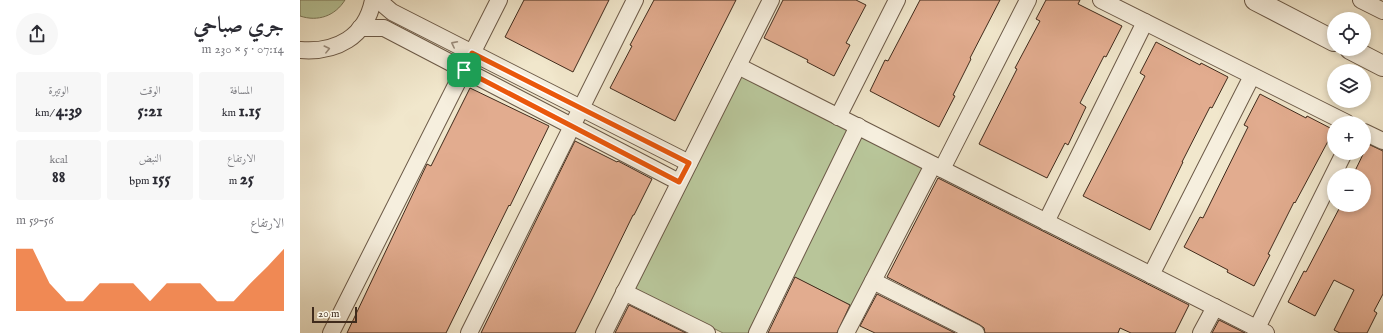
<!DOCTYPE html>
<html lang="ar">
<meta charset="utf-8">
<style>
body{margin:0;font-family:"IM FELL English",Amiri,serif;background:#f7f7f7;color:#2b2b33;direction:rtl;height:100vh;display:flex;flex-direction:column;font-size:15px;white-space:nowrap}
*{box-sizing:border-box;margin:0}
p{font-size:13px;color:#7c7c81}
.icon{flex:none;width:22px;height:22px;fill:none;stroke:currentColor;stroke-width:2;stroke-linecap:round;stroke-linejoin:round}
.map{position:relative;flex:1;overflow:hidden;direction:ltr}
.details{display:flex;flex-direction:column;background:#fff;width:300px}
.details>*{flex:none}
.fabs{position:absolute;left:1027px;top:12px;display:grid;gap:8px}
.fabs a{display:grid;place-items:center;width:44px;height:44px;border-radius:50%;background:#fff;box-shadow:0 2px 6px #0003;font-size:20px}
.scale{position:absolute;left:12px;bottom:10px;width:45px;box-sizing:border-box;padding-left:4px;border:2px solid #402b1c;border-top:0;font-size:11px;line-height:14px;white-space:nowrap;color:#402b1c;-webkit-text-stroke:3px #f6efde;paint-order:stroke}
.pin{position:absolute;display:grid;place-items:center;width:34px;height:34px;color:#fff;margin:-17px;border-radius:8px;box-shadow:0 2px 6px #0006}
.round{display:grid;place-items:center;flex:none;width:42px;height:42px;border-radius:21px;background:#f7f7f7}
.summary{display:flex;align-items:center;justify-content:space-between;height:68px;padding:0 16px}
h1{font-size:22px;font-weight:700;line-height:30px}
.figures{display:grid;grid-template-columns:repeat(3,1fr);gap:6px;height:68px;padding:4px 16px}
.figures div{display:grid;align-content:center;border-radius:4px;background:#f7f7f7;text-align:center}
.figures b{font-size:17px;font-weight:700}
.figures small{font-size:11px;font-weight:400}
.figures p{font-size:11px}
.chart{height:112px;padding:8px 16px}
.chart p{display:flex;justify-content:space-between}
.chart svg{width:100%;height:72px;margin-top:4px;fill:#ea580c;opacity:.7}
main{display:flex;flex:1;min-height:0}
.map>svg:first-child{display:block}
</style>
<main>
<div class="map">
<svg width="1083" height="333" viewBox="0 0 1083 333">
<rect width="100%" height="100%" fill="#f1e7cc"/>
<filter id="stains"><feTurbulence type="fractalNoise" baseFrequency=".005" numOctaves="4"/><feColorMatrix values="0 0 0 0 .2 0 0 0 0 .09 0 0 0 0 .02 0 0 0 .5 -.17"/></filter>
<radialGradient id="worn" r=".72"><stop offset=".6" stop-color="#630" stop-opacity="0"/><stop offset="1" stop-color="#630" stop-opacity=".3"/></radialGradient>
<g fill="#b8c599" stroke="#7c785a">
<path d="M0 0H45C35 16 18 22 0 16Z"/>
<path d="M441 75 549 129 448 333H423L335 289Z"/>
<path d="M561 136 623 167 552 306 492 276Z"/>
</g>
<g fill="#e2ac8f" stroke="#402b1c">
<path d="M224 0H309L273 72 205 37Z"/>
<path d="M354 0H436L375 121 310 88 332 46 330 45Z"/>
<path d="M483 0H556L566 5 546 43 550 45 534 76 507 62 508 60 464 38Z"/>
<path d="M620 0H700L670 58 671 59 653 95 655 96 639 127 570 91 585 60 588 61Z"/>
<path d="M746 0H780L778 4 822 26 806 57 804 56 780 103 786 107 768 145 765 143 747 178 679 144 717 69 715 68 740 21 736 19Z"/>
<path d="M856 42 900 65 901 63 928 77 912 108 910 107 882 162H883L850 230 783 196 845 76 840 73Z"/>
<path d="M170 88 249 126 210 206 209 205 146 333H47L127 164 131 166Z"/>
<path d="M960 94 1006 118 1007 116 1034 130 995 203 994 202 968 254 970 255 954 286 927 272 928 270 884 247 900 217 903 218 948 127 944 125Z"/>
<path d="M275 141 317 162 318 161 352 179 334 215H333L294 295 275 333H181Z"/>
<path d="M1068 144 1083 151V294L1074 311 1077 313 1067 333H1040L1034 330 1054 290 1034 280 1015 316 988 302 1004 271 1006 272 1041 205H1064V175H1053Z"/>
<path d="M638 178 889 305 875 333H831L820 328 818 333H685L684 328 680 325 587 277Z"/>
<path d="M495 277 550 305 537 333H468Z"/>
<path d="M577 294 655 333H575L560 326Z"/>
<path d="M329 305 386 333H315Z"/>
<path d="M919 320 945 333H912Z"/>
</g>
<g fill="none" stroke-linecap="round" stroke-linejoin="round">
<g stroke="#6c5a48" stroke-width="18">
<g id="minor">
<path d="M78 0 92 12 389 163"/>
<path d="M801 0 1047 123"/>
<path d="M1061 0 1083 11"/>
<path d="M60 28H84L379 182"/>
<path d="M0 50C36 53 66 37 73 0"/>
<path d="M438 66 966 333"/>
<path d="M538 117 597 0"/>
<path d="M1064 132 1083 141"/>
<path d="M642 169 728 0"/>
<path d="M746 222 845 22"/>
<path d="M851 275 952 76"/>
<path d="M573 281 676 333"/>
<path d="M324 292 407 333"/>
<path d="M957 328 1044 153"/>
<path d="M31 333 199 0"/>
<path d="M169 333 335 0"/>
<path d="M304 333 471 0"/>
<path d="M457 333 558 126"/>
<path d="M546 333 633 165"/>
<path d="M901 333 915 307"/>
</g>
</g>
<g stroke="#6c5a48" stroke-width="22">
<g id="tertiary">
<path d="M955 0 1034 41"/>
<path d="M1050 49 1083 66"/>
</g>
</g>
<use href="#minor" stroke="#f6efde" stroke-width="16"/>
<use href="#tertiary" stroke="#f6efde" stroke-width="20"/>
</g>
<defs><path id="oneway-chevron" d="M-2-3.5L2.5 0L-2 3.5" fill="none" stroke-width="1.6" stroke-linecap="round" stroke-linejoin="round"/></defs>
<g stroke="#9b8d7d">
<use href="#oneway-chevron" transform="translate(154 44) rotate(-153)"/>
<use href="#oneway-chevron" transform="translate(27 49) rotate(-14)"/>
</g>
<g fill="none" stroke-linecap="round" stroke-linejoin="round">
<g stroke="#fff" stroke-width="8">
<path id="route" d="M172 53 389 163 379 182 164 70Z"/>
</g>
<use href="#route" stroke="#ea580c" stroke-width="5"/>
</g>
<rect width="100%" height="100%" filter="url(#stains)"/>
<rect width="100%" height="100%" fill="url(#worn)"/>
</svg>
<div class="fabs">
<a><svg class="icon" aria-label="locate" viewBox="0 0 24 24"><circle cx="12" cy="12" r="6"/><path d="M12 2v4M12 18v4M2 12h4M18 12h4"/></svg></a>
<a><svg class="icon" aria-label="layers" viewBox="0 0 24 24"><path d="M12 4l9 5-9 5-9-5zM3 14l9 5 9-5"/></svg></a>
<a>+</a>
<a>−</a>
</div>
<div class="scale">20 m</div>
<div class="pin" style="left:164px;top:70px;background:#1e9e55"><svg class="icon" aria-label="arrive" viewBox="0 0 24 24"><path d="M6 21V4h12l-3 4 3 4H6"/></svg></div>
</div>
<section class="details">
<div class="summary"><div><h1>جري صباحي</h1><p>07:14 · 5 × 230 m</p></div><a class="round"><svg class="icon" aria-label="share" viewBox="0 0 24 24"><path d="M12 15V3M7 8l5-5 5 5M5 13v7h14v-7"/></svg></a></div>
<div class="figures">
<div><p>المسافة</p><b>1.15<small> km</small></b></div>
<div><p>الوقت</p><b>5:21</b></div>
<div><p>الوتيرة</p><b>4:39<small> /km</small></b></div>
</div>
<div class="figures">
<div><p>الارتفاع</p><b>25<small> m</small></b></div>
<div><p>النبض</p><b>155<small> bpm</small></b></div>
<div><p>kcal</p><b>88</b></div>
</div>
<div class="chart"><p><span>الارتفاع</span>56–59 m</p>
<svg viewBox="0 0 160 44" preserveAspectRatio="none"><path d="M0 44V6L10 6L20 27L30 38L40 38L50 27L60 27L70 27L80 38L90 27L100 27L110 27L120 38L130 38L140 27L150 17L160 6V44z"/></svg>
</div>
</section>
</main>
